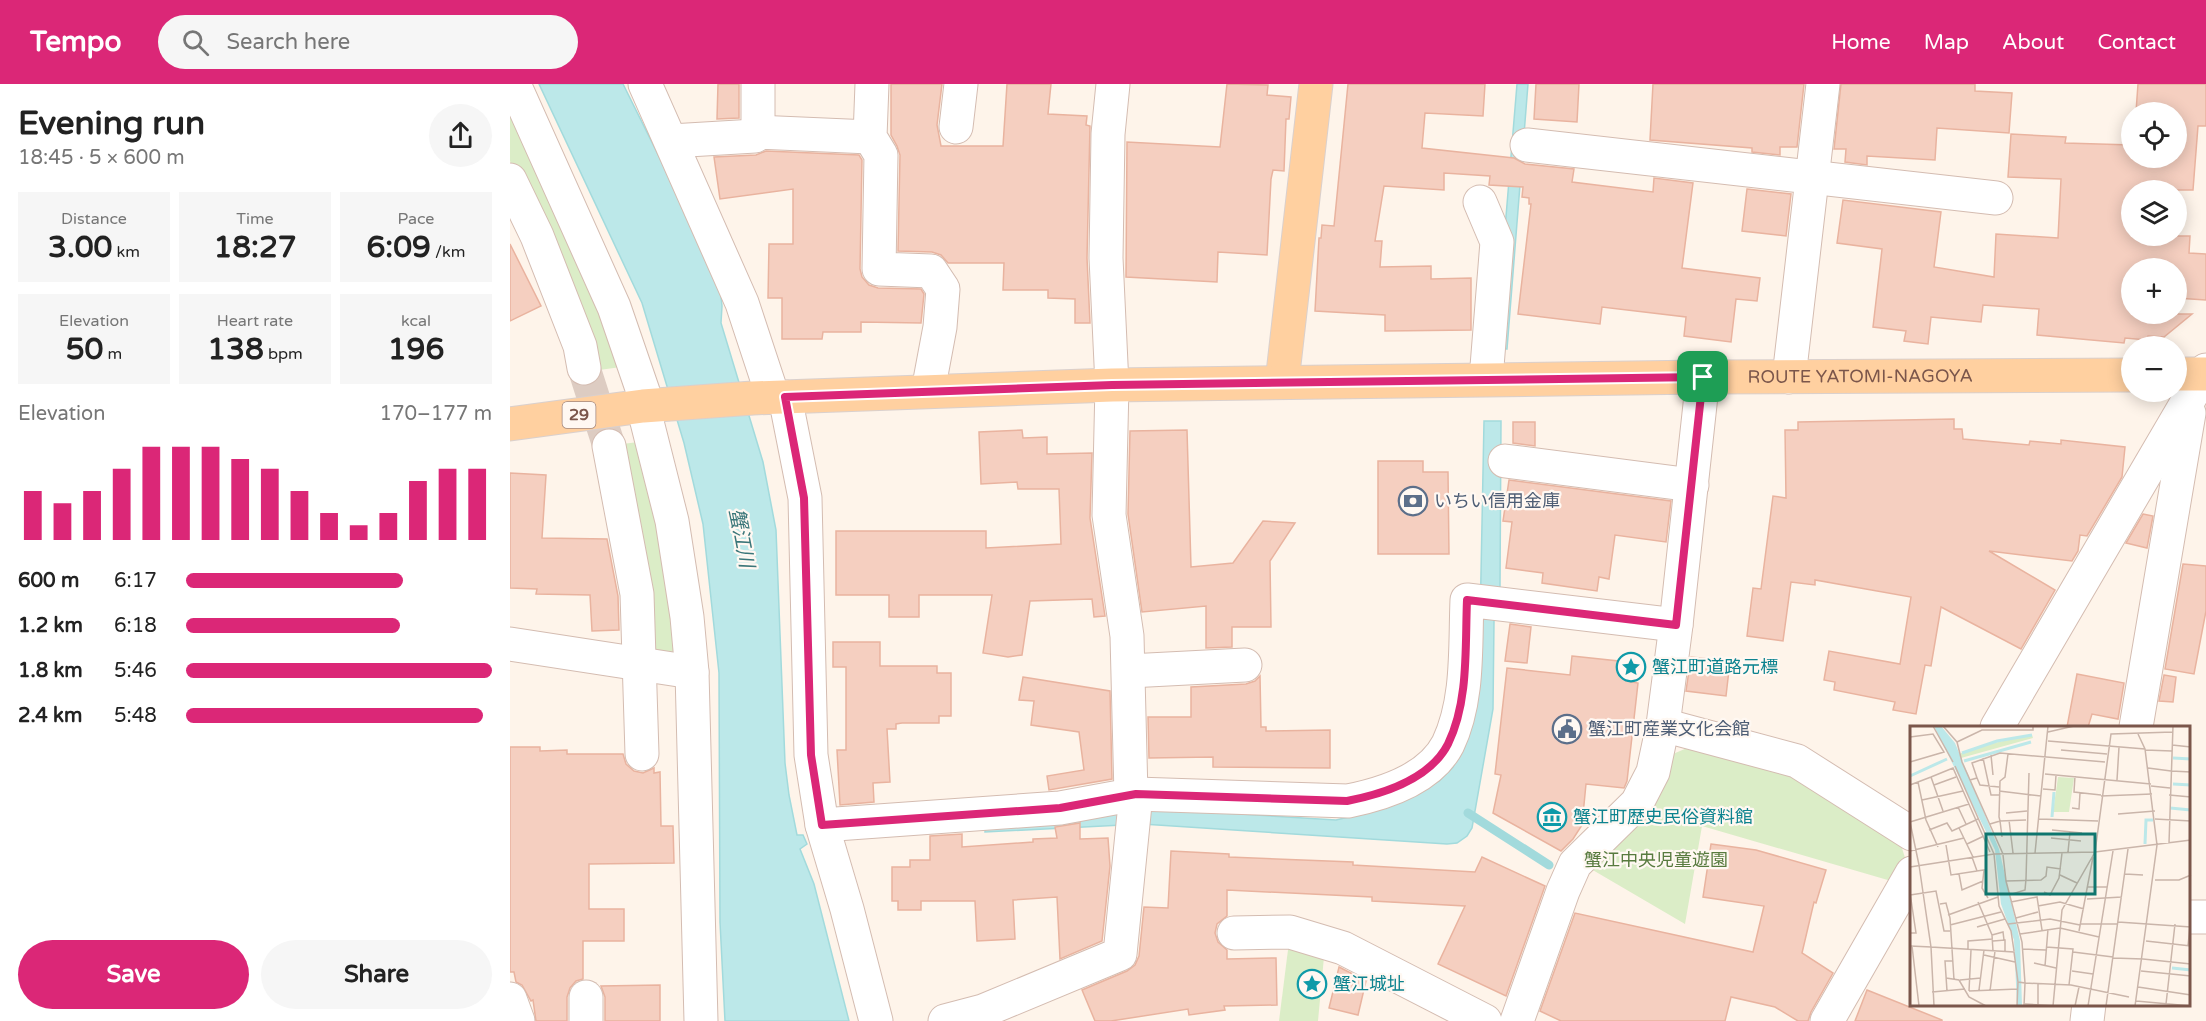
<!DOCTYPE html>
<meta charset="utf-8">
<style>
body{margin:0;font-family:"Varela Round","Noto Sans JP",sans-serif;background:#f6f6f6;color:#222;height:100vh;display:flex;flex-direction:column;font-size:22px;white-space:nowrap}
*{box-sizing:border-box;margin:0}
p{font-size:20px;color:#767676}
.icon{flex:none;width:33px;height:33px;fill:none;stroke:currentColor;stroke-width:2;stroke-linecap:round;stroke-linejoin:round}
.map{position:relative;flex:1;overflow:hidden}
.details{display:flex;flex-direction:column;background:#fff;width:510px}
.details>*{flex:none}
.controls{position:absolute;left:1611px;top:18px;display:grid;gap:12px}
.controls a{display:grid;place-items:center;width:66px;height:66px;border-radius:50%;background:#fff;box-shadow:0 3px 15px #0003;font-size:30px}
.pin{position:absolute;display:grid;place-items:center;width:51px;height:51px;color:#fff;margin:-26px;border-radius:12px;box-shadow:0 3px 9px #0006}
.round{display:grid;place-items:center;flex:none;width:63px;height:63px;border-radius:32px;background:#f6f6f6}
.head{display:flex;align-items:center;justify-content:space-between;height:102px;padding:0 18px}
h1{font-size:33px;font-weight:700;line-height:45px}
.metrics{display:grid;grid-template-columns:repeat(3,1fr);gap:9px;height:102px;padding:6px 18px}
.metrics div{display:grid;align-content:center;border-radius:0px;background:#f6f6f6;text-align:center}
.metrics b{font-size:30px;font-weight:700}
.metrics small{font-size:16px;font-weight:400}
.metrics p{font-size:16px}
.chart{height:168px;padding:12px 18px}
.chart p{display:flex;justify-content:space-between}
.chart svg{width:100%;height:108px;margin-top:6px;stroke:#db2777;stroke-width:6}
.cta{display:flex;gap:12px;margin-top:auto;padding:12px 18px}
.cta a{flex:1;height:69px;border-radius:36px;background:#db2777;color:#fff;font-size:24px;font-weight:700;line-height:69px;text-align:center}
.cta a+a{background:#f6f6f6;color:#222}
ul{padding:0 18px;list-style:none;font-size:20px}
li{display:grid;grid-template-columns:96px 72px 1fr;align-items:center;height:45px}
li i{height:15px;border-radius:8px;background:#db2777}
header{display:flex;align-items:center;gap:36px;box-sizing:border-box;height:84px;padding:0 30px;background:#db2777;color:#fff}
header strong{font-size:28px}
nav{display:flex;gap:33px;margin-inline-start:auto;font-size:21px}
.search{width:420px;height:54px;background:#f6f6f6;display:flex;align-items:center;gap:15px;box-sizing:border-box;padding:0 21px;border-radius:33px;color:#767676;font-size:22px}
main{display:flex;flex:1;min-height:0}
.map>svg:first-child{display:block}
</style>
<header>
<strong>Tempo</strong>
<div class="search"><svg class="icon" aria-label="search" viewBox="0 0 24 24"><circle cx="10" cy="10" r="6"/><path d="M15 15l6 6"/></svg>Search here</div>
<nav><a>Home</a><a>Map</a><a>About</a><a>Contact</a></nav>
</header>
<main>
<section class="details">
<div class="head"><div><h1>Evening run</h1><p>18:45 · 5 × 600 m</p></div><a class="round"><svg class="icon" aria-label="share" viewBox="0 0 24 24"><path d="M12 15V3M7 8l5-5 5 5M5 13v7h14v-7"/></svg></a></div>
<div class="metrics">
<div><p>Distance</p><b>3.00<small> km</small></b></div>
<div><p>Time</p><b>18:27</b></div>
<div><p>Pace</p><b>6:09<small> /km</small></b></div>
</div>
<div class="metrics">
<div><p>Elevation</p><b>50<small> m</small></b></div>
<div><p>Heart rate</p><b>138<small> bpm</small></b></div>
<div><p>kcal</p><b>196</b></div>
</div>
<div class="chart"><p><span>Elevation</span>170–177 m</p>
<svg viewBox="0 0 160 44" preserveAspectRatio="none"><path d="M5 44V24M15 44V29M25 44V24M35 44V15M45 44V6M55 44V6M65 44V6M75 44V11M85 44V15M95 44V24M105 44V33M115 44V38M125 44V33M135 44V20M145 44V15M155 44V15"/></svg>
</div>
<ul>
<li><b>600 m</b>6:17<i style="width:71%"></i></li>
<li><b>1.2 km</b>6:18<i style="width:70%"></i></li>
<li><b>1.8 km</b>5:46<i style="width:100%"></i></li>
<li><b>2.4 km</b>5:48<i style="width:97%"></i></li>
</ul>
<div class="cta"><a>Save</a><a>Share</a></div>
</section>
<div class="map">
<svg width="1696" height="937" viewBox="0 0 1696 937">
<rect width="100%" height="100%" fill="#fef4ea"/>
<g fill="#dbedc7">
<path d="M0 26 94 225 111 283 82 287 55 197 0 77Z"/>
<path d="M128 358 153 441 166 564 160 570H139L105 361Z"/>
<path d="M1177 664 1281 690 1390 758 1398 783 1388 799 1192 742 1175 840 1081 785 1163 670Z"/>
<path d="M780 850 815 862 808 937H769Z"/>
</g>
<g fill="#bce8e9" stroke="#a2dadc" stroke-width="1.5">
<path d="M29 0H113L172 119 210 203 212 222 211 239 253 378 266 446 275 679 279 711 287 751H293L297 760 290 765 304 800 339 937H215L210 838 209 589 193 440 174 359 132 219Z"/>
<path d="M1007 0H1018L997 265H985Z"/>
<path d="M974 337H991L990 503 984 537 983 625 962 744 957 752 947 759 937 760 632 740 475 748V735L631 724 826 736 860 728 929 697 943 683 951 665 970 541Z"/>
</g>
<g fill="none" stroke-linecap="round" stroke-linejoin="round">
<path stroke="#a2dadc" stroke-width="9" d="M958 729 1039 781"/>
</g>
<g fill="#f5cfc0" stroke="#e9b39f" stroke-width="1.5">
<path d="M208 0H229V34L207 35Z"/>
<path d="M381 0H432L427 41 431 62H493L497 0H541L538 30 577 32 576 41 580 42 577 174 580 239H565V215L538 214V206H493L494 179H438L431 171 422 168 388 167 390 71 387 62 381 51Z"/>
<path d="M717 0 758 1 757 11 781 13 779 35H776L774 87 763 86 761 95 757 171 708 168 707 198 616 193 617 58 710 63Z"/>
<path d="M838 0H975L973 32 915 29 912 64 1004 74 1015 80 1064 85 1062 98 1143 108 1144 94 1183 99 1172 184 1250 194 1247 217 1226 215 1221 258 1174 252 1176 233 1092 223 1090 240 1008 230 1021 120H1019V114L1012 113 1013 103 979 101 980 92 934 89V106L874 102 865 157H872L870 183 921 182V195L961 194V246L875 247V231L805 227 809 154H811L812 141 824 142Z"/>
<path d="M1026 0H1069L1067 38 1024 35Z"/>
<path d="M1143 0H1294L1287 63H1270V71L1242 68V64L1140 56Z"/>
<path d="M1331 0H1465V7L1502 9 1499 49 1427 44 1425 76 1357 72V81L1335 78 1336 65H1324Z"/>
<path d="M1628 0H1696V42H1688L1683 106H1622V152H1680L1679 169 1696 170V216L1666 214V184H1622V230H1682L1654 253 1638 252 1637 256 1615 254 1614 259 1527 251 1529 225 1473 221 1471 238 1421 233 1418 260 1394 257 1396 247 1363 243 1372 165 1327 159 1333 116 1431 128 1424 183 1484 193 1486 150 1548 154 1551 95 1498 93 1501 50 1556 53 1555 59 1622 61V74H1666V28H1626Z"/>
<path d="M256 67 349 71 352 76 350 185 352 193 359 201 368 204 411 205 414 210 411 239 351 238V248H313L312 255H272V214H258L259 160H283V105L210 115 204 73 246 71Z"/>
<path d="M1237 105 1281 110 1276 152 1232 147Z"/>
<path d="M0 160 31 222 0 237Z"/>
<path d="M1444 335V345H1452L1453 355 1519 361 1520 357 1551 360V356L1615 363 1612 393 1577 452 1570 451 1568 467 1562 477 1479 467 1545 506 1511 565 1431 523 1421 582 1415 581 1406 630 1383 626 1385 618 1324 606 1325 598 1314 596 1319 567 1390 580 1401 513 1305 496V501L1281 498 1273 557 1237 552 1243 504 1251 505 1263 412 1276 414 1275 346H1288V338Z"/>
<path d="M1003 338H1025V362L1003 359Z"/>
<path d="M512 346 513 354 537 353V370L582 369 580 434 595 532 584 533 582 515 520 517 512 571 498 573 473 569 482 511H409V533H379V511H326V447H476V464L551 460 549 405H508L507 398 471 400 469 348Z"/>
<path d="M677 346 681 483 723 479 753 437 785 439 760 477 761 543H722V563L696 564V522L632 528 618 430 620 347Z"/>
<path d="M868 377H913V388H938L939 470H868Z"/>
<path d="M0 389 36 391 32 454 97 455 108 512 109 546 82 547 80 511 26 510 27 505 0 504Z"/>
<path d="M999 396 1161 417 1156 458 1105 451 1099 495 1089 493 1087 507 1032 499 1033 489 996 484 1002 438 993 437Z"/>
<path d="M1633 430 1643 432 1637 464 1616 459Z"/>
<path d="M1673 480 1696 482V527L1684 590 1655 585Z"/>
<path d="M1000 540 1021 543 1017 579 995 577Z"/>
<path d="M323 558H370V582H427V589H441V632H429V639H392L386 640V645H377L380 698 363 699 364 718 330 721 327 666H336V583H323Z"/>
<path d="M1062 572 1118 578 1116 597 1128 599 1117 697 1114 704 1076 700 1072 741 1063 755 1051 767 983 729 991 691 985 690 997 584 1060 591Z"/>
<path d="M1181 573 1220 577 1216 612 1176 607Z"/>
<path d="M1567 590 1614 599 1608 635 1582 630 1578 643H1557Z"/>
<path d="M1654 591 1666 593 1663 618 1649 617Z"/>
<path d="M750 592 751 643H756V647L820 646V684L703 683V673L639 674 638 633H681V603L736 600 745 597Z"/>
<path d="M513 593 600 607 602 695 539 706 537 692 574 686 569 648 521 641 524 617 509 616Z"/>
<path d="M0 663H30V667L57 666V670H113L116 680 124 687 133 689 144 684V689L150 688 151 742H163L164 779 79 780V825H114V857H73V895L66 897 60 904 57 913V937H26L23 916 21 917 12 901 6 898 4 888H0Z"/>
<path d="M570 739V755L598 754 600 782 592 857 550 875 547 813 503 816 505 855 467 857 465 817H411V826H388V817H382V783H400V776H420V752L452 750V763L523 758V755L547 754 545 743Z"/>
<path d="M1201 760 1246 766 1316 786 1306 819 1304 818 1292 869 1323 889 1301 928 1298 937H1288L1265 923 1221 913 1215 937H1051L1030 927 1065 829 1243 868 1254 822 1193 813Z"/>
<path d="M661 767 719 770V773L843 778V781L965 788 972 773 1035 802 996 912 928 880 955 822 862 817V813L717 806V832L707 840 705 849 708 858 717 866V875L766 874 767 921 714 922 715 926 679 931 678 925 601 937H585L572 906 617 887 625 881 629 872 634 823 658 824Z"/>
<path d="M829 883 856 897 848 931 819 924Z"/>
<path d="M150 901V937H95V913L91 902Z"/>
<path d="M1357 906 1432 936V937H1345Z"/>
</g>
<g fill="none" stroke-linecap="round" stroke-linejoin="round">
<path stroke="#ddccc2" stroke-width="33" stroke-dasharray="33 16" stroke-linecap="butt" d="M74 284 99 362"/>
<g stroke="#d4bcb1" stroke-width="35">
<g id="minor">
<path d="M4 0 104 223 138 322"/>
<path d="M135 0 232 219 263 313"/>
<path d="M248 0V48"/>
<path d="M362 0 360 53 371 71 369 185 421 187 433 205 430 243 418 307"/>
<path d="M603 0 598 50 596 174 602 301 599 431 617 552 621 711"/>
<path d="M446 43 451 0"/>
<path d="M161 57 245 52 248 48 360 53"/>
<path d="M1017 61 1486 114"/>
<path d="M0 96 27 152 70 262 74 284"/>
<path d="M970 118 987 158 976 295"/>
<path d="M1279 293 1313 0"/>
<path d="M275 313 295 414 301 671 312 741 337 825 366 937"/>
<path d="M133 322 162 437 177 533 182 588 191 937"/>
<path d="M99 362 127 510 132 670"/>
<path d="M995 377 1182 401"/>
<path d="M0 560 182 588"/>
<path d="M619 587 735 581"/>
<path d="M1153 641 1287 677 1402 750"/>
<path d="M1487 643 1696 286"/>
<path d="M1626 643 1679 329"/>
<path d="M312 741 550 724 626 710 838 717C873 710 920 695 938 660 959 616 955 562 957 516L1166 541"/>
<path d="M1680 833H1696"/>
<path d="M724 849 780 848 833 864 975 937"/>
<path d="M0 915 8 937"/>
<path d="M76 937V913"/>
<path d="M435 937 473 927 610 870 626 710"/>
<path d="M1007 937 1053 807 1065 780 1127 719 1143 688 1153 641 1166 541 1193 293"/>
<path d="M1317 937 1402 789"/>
<path d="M1577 937 1579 920"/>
</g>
</g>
<g stroke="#dad0cd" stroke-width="35">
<g id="major">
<path d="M1666 290H1696"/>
<path d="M772 298 806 0"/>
<path id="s1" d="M0 340 133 322 243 314 602 301 1193 293 1622 291"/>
</g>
</g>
<use href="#minor" stroke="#fff" stroke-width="33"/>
<use href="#major" stroke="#ffd0a0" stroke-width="33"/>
</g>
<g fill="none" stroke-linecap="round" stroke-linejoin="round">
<g stroke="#fff" stroke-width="12">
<path id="route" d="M1193 293 1166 541 957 516C955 562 959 617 938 660 920 695 873 710 837 717L626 710 550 724 312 741 301 671 294 414 275 313 602 301Z"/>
</g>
<use href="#route" stroke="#db2777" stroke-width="8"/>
</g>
<defs>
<g id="bank-ring" transform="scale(1.5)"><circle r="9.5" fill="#fff8f2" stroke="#5c6f8a" stroke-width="1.5"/><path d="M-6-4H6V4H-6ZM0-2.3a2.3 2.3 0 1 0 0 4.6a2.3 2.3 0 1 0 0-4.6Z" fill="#5c6f8a"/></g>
<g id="sight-ring" transform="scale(1.5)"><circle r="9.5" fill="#fff8f2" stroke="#0f9aa8" stroke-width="1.5"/><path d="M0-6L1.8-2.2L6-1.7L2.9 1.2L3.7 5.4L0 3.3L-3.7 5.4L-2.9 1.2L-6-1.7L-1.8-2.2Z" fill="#0f9aa8"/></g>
<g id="civic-ring" transform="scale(1.5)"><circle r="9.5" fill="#fff8f2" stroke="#5c6f8a" stroke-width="1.5"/><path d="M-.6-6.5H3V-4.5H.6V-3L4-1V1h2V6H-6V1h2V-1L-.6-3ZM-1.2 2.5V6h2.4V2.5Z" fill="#5c6f8a"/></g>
<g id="museum-ring" transform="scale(1.5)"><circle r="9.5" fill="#fff8f2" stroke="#0f9aa8" stroke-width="1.5"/><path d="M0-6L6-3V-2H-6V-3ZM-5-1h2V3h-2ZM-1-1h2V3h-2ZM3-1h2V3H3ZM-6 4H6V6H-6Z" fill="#0f9aa8"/></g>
</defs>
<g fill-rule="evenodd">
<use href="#bank-ring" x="903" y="417"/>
<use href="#sight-ring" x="1121" y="583"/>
<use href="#civic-ring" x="1057" y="645"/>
<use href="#museum-ring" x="1042" y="733"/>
<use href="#sight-ring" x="802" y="900"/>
</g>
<g text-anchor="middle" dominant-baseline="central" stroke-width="4.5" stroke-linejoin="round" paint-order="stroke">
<rect fill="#fff8f2" stroke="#a3877d" stroke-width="1.5" x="52.5" y="318" width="33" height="26" rx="4.5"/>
<g font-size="16" font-weight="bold" fill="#7b564b">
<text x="69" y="331">29</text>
</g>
<g font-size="18" fill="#7b564b" stroke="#fff8f2">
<text stroke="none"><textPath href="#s1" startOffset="1352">ROUTE YATOMI-NAGOYA</textPath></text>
</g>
<g font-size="18" fill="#4e5e75" stroke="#fff8f2" text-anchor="start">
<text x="924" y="417">いちい信用金庫</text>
<text x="1078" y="645">蟹江町産業文化会館</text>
</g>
<g font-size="18" fill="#0d838f" stroke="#fff8f2" text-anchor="start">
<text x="1142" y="583">蟹江町道路元標</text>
<text x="1063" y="733">蟹江町歴史民俗資料館</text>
<text x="823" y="900">蟹江城址</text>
</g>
<g font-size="18" fill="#587b3f" stroke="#fff8f2">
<text x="1146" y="776">蟹江中央児童遊園</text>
</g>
<g font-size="20" font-style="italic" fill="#3a7679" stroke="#fff8f2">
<text transform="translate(231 454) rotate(79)">蟹江川</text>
</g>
</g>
<g transform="translate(1400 642)">
<rect width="280" height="280" fill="#fef4ea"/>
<path d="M122 9 123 12 51 32 49 28 69 20ZM148 51 164 52 159 86H143Z" fill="#dbedc7"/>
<path d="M24 0H31L45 17 89 123 110 215 112 280H107L104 214 91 178 85 124Z" fill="#bce8e9"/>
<path fill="none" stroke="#bce8e9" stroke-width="3" d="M52 27 87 15 122 9M263 32 281 33M54 35 121 16M0 50 37 33M263 58 281 59M260 82 281 84M142 91 144 66M235 118 236 94H243M262 242 281 244"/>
<path fill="none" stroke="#cab5aa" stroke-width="1.5" d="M23 0 43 36M33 0 47 16M138 6 164 0M0 11 23 8 34 26 0 36M138 15 235 23M47 16 52 36 93 128M47 16 72 4H123V0M262 19 281 21M151 24 197 28M235 24 262 25M98 28 95 51 90 55 89 91 90 95 116 94M81 29 83 49M73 32 81 69H89M45 40 84 128M238 42 261 45M261 45 281 46M135 48 241 58M165 50 164 66 191 69M21 51 43 42 80 126M67 52 62 37 90 27 195 36M60 54 67 52 70 59 89 61M207 54 209 21M8 56 16 94 28 121M0 59 21 51 33 85M24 59 46 51M241 60 260 62M133 63 145 64 146 49M89 65 131 70M259 69 281 71M191 70 242 68M12 74 53 65M48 81 56 98M162 82 169 83 170 67M96 87 117 85M208 88 245 85M129 93 188 95M245 93 281 95M99 94 103 127M0 96 59 78M0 96 9 139M80 98 90 95 92 111M49 102 63 131M19 104 37 97 42 105 68 93M142 104 172 107M141 112 171 115M259 117 263 0M57 118 74 110M36 119 41 149 67 145M0 125 54 112M158 126 160 106M125 127 138 0M84 128 89 180 101 205 104 225M93 129 96 155 112 216 115 257 161 259 219 271M62 131 67 145 74 144 72 162 78 172M9 139 21 221 104 226 108 256 115 257 114 280M0 141 84 128 185 126 281 114M49 148 52 164 73 155M215 148 233 149M150 149 167 157M116 153 119 47M245 154H269L281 149M96 155 131 154 136 150 137 141 151 143M178 161H197M134 166 140 169 149 152 152 127M0 169 26 165 34 205H40M99 169 115 164 116 153M177 173 212 171M68 176 82 209 83 225M101 176 127 171 132 204M30 178 36 177 40 192 44 254M128 180 150 176 174 183M38 189 88 171M106 192 128 186M208 196 281 201M98 198 140 193 170 199M171 198H208M40 199 91 186M67 201 95 193M169 205 183 131M0 207H6L0 167M110 208 150 202 189 211M82 209 93 206 94 214M83 215 95 214V225M236 215 281 220M0 220 21 221 24 280M2 220 9 280M278 220 280 200M136 221 163 223 159 259M58 223V215L83 213M113 223 136 224M163 226 203 231M74 229 105 236M203 232 233 233M233 233 281 238M124 237 146 242M135 240 138 203M162 245 183 248M231 245 281 250M36 252 49 254 59 271 76 280M50 254 71 252M228 261 281 269M69 264 74 224M37 265 35 235H43M59 265 108 263M59 265 61 224M80 265 85 225M22 266 55 263M226 275 281 280M115 278 148 280M256 278 265 198M107 280 108 256M128 280V257M143 280 152 184 185 126 201 8 263 6M165 280 169 261M178 280 203 125M196 280 218 123M225 280 247 119 235 23 228 8"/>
<path fill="#0f766e" fill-opacity="0.15" stroke="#0f766e" stroke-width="3" d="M76 108H185V168H76Z"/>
<rect width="280" height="280" fill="none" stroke="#7b564b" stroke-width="3"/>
</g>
</svg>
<div class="controls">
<a><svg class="icon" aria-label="locate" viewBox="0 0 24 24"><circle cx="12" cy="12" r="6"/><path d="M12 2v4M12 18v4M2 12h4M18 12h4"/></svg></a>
<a><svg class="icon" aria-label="layers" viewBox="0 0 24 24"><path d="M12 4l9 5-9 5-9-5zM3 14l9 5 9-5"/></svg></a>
<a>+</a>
<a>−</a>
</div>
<div class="pin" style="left:1193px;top:293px;background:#1e9e55"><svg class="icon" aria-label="arrive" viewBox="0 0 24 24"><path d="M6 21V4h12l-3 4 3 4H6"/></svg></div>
</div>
</main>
